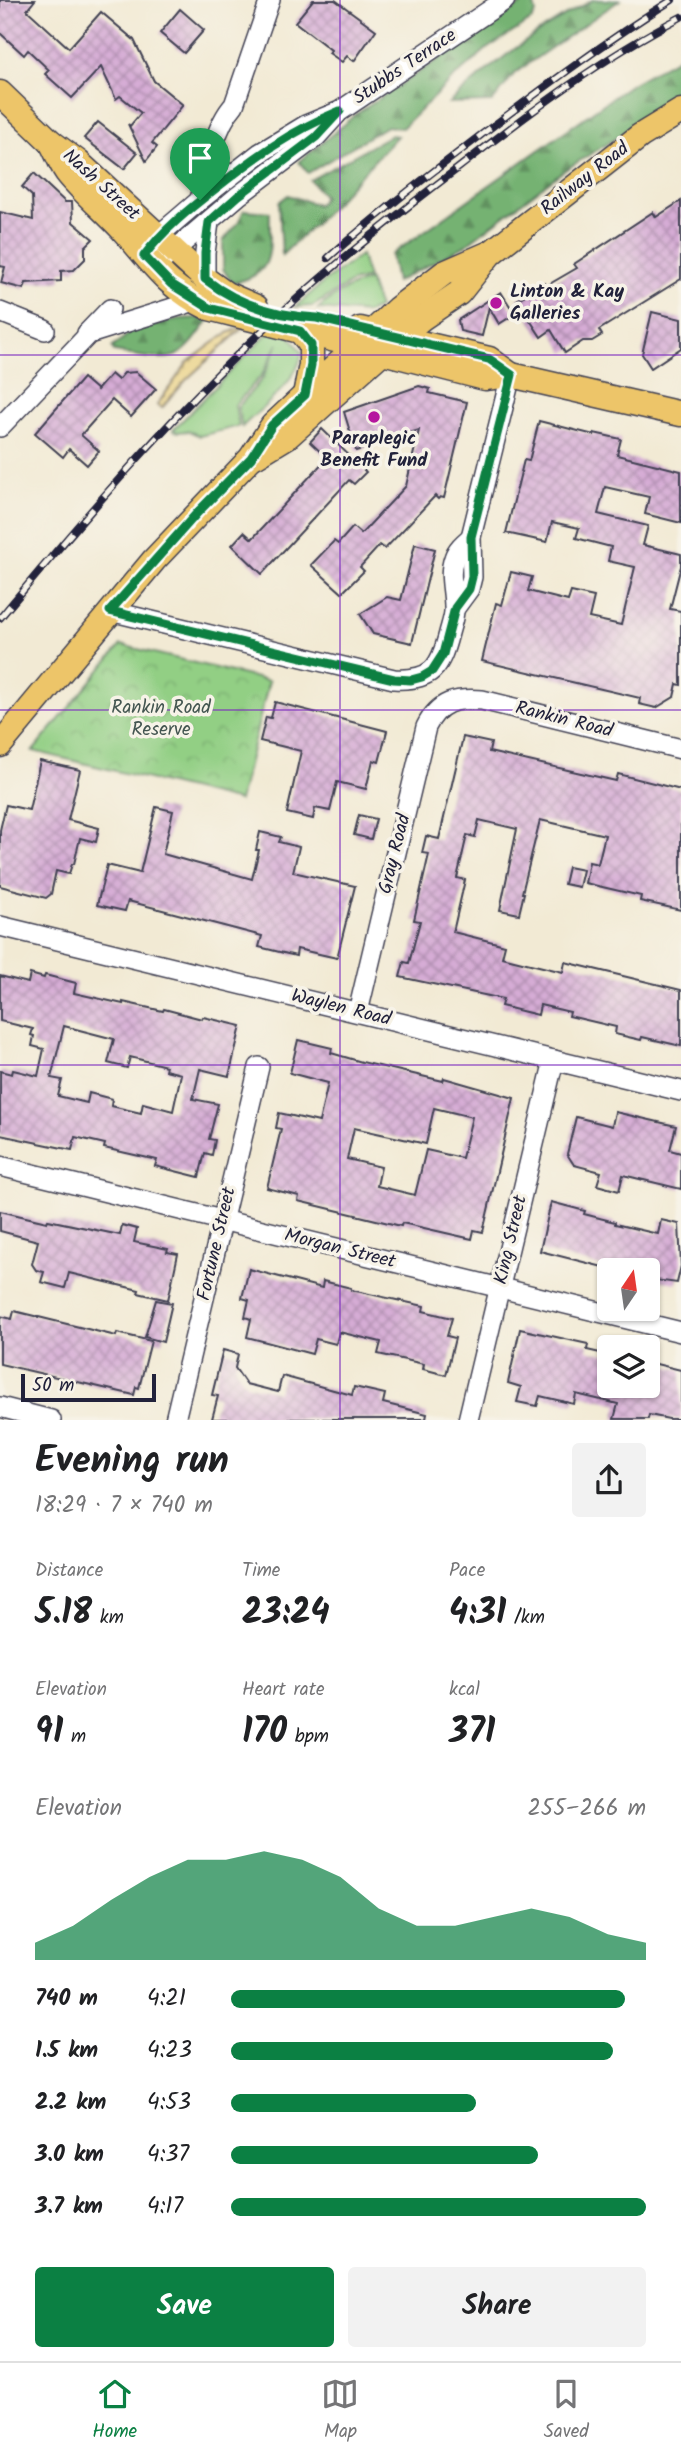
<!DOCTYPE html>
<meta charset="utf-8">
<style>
body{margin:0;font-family:Kalam,sans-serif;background:#f2f2f2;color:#202124;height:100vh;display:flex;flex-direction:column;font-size:26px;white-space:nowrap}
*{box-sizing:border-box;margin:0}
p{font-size:23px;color:#757577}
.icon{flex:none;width:38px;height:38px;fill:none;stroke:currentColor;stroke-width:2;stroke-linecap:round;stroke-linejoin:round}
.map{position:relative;height:1420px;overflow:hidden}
.side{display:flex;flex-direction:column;background:#fff;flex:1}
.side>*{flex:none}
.needle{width:46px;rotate:13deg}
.controls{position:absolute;left:597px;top:1258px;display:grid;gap:14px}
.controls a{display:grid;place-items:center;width:63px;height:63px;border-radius:7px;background:#fff;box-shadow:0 2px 5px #0004;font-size:35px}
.scale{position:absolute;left:21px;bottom:18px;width:135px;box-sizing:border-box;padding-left:7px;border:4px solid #22223b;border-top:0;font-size:19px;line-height:24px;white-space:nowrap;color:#22223b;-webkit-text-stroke:5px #f7f3e8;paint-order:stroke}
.pin{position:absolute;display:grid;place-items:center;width:60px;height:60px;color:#fff;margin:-72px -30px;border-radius:50% 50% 50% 0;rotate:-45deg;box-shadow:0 0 7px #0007}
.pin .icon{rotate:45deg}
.round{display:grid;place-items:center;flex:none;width:74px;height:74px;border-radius:7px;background:#f2f2f2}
.summary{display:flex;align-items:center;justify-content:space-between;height:119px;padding:0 35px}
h1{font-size:38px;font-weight:800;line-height:52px}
.figures{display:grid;grid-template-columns:repeat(3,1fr);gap:10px;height:119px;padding:7px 35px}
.figures div{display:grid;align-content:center}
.figures b{font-size:35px;font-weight:800}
.figures small{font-size:19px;font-weight:400}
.figures p{font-size:19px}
.chart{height:196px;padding:14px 35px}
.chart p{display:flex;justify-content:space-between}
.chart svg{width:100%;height:126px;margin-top:7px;fill:#0b8043;opacity:.7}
.button{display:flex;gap:14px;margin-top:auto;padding:14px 35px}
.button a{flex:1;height:80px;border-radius:7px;background:#0b8043;color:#fff;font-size:28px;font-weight:800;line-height:80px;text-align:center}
.button a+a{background:#f2f2f2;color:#202124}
ul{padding:0 35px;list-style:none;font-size:23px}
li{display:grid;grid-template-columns:112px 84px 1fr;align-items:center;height:52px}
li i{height:18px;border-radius:9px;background:#0b8043}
.dock{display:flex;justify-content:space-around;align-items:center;height:98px;border-top:2px solid #e0e0e0;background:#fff;font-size:19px;color:#757577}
.dock a{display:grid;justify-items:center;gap:4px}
.dock .on{color:#0b8043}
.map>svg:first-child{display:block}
</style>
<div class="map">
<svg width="681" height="1420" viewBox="0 0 681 1420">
<defs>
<pattern id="forest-firs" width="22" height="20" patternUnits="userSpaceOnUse" patternTransform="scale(1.75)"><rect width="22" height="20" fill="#75b272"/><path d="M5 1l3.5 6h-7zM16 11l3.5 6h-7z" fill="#60905f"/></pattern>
<pattern id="sand-dots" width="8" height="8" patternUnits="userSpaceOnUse" patternTransform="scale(1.75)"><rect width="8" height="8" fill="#eeda9e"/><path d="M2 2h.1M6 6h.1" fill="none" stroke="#ccbb89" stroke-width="1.8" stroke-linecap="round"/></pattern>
<pattern id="park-crowns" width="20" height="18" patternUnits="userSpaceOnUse" patternTransform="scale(1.75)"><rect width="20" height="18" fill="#92cf84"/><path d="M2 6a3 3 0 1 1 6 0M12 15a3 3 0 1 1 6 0" fill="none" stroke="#7eb173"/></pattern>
<pattern id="building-cross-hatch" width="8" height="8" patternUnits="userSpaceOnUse" patternTransform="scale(1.75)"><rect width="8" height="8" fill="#d6acd5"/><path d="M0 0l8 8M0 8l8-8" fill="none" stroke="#ad8cae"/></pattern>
</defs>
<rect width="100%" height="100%" fill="#f7f3e8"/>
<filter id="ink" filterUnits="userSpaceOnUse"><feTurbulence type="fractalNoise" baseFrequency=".0143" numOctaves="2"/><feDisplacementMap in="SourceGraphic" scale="14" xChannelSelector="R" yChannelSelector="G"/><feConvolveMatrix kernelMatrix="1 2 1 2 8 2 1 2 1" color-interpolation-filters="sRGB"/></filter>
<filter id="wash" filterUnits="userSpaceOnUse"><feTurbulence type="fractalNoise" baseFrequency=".00686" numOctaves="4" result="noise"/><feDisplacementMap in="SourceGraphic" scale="28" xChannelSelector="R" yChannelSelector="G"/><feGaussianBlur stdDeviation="1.57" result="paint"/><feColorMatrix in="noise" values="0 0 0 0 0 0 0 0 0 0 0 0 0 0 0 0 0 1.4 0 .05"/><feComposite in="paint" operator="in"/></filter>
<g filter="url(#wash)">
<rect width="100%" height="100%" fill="#f2ead4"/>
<g fill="#92cf84" stroke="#5a7860" stroke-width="2">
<path d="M361 255 368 278 352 282 313 306 295 307 325 281Z"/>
<path d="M369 280 379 308 367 313 318 309C332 295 350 286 369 280Z"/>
<path d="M271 330 289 335 302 352C298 382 263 406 242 427L238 407 263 378 278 344 262 375 235 405 239 426 200 436 189 431 177 432 173 430Z"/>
</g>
<g fill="url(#forest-firs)" stroke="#4c6a56" stroke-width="2">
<path d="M528 0 533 1 536 13 532 20 488 48 449 82 402 128 387 126 308 173 299 162 356 114Z"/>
<path d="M593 0H620L515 73 492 102 449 103C493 63 539 28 593 0Z"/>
<path d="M681 56V97L562 172 463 247 396 282 391 255 633 83Z"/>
<path d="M391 135 397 136 323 216 282 255 279 202 288 195 318 205 324 197 310 180Z"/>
<path d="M244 210 270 212C269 250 277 275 232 283L223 269V241L238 223Z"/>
<path d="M211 317C202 329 191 348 177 355 163 362 130 355 115 352L112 348 132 331 178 319Z"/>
</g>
<path fill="url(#sand-dots)" stroke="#887e6c" stroke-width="2" d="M247 324 186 380 162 408 157 405 188 362 224 335Z"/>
<path fill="url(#park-crowns)" stroke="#5a7860" stroke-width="2" d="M121 645 269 681 239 801 33 751Z"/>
<g id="blocks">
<g fill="url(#building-cross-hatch)" fill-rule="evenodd">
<path d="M0 0H35L27 10 69 48 101 12 134 40 154 81 183 105 152 143 157 147 146 161 128 124 130 126 141 113 120 96 116 99 101 67 72 98 45 74 49 70 28 50 24 55 0 33Z"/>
<path d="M313 0H335L376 30 354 61 347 56 342 62 329 53 331 50 295 22Z"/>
<path d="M180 9 204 30 184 53 160 33Z"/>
<path d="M98 122 137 153 124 169 84 138Z"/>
<path d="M34 173 65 202H72L73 222 93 239 85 247V259L74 270 61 271V281L26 283 24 289 1 283 5 267 0 266V212L33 220 32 196 22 187Z"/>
<path d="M681 201V279L599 330 602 335 592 341H583L565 353 551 330 541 337 517 300 544 283 546 286 577 268 574 264 653 212 656 217Z"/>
<path d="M501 292 515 314 499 324 489 307 482 336 460 331 458 320Z"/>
<path d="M652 312 681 319V348L651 368 642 354Z"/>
<path d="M136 372 156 389 131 417 112 400 81 435 99 451 87 465 69 449 63 457 35 433 83 378 97 390 111 374 118 380 124 373Z"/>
<path d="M419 386 430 389 429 393 467 402 444 498 440 497 438 499 435 496 385 549 380 545 360 567 364 571 342 593 311 565 334 541 338 544 353 527 361 534 406 486 419 430 356 451 344 412Z"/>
<path d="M539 421 594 435V433L621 439 617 455 681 471V523L645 514 649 497 605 487 598 514 648 526 643 545 681 554V566L670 609 681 611V685L677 684 674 697 656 708 639 704 640 698 482 661 496 603 502 605 511 572 532 577 528 591 568 601 571 592 594 597 589 618 621 625 635 567 608 561 611 547 576 538 579 528 552 522 547 542 506 533 524 460 529 461Z"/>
<path d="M322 429 366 472 354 484 349 480 262 574 232 545 244 532 252 539 327 458 310 442Z"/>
<path d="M415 544 435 549 412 643 373 634 360 614 387 597 401 600Z"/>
<path d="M275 702 387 731 379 762 373 760 366 789 337 782 330 811 315 808 313 819 287 813 301 751 260 741 266 717 271 718Z"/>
<path d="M463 737 491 743 489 752 616 781 618 774 681 790V910L640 901 641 896 585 883 589 862 598 864 605 835 540 820 522 893H524L519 914 500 910 517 829 479 820 475 837 467 835 457 878 465 880 453 932 505 945 502 957 563 972 565 962 681 990V1046L642 1037 641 1040 615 1034 616 1027 569 1016 570 1012 540 1005 538 1015 501 1006 503 999 400 977 404 962 409 963 420 921 414 920 429 854 422 853 426 836 439 839Z"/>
<path d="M40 761 80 770 68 820 99 828 96 842 80 838 74 864H72L69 874 56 871 51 894 46 898 0 886V830L6 805 29 810Z"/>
<path d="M156 807 173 811 163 854 252 879 259 850H256L260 832 281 837 279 842 299 847 293 872 355 886 337 958 297 949 296 956 259 947 262 936 128 901 125 911 97 905 107 865 140 873Z"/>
<path d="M359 815 376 819 371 839 354 835Z"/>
<path d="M568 867 583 870 579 887 564 884Z"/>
<path d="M30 974 44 978 45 975 76 983 74 993 123 1004V1002L163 1011 164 1009 202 1019 203 1017 241 1026 229 1076 200 1069 193 1099 218 1104 209 1139 215 1140 212 1155 205 1153 199 1177 155 1166 157 1160 104 1148 105 1144 75 1137 72 1150 0 1135V1071L12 1074 13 1070 38 1076 44 1049 32 1046 34 1036 31 1035 33 1029 0 1021V976L28 983ZM64 1026 114 1039 108 1063 127 1068 130 1057 166 1066 165 1070 181 1074 173 1111 143 1103 141 1113 111 1106 112 1099 89 1093 87 1103 58 1096 62 1080 51 1078Z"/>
<path d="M298 1040 332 1048 331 1053 362 1062 443 1081 444 1078 514 1098 483 1232 474 1230 472 1239 402 1223 401 1226 298 1201 299 1196 267 1188 281 1129 276 1128 279 1113 319 1122 328 1083 290 1073ZM434 1108 472 1117 462 1158 426 1150 415 1195 377 1186 381 1167 347 1159 354 1128 426 1144Z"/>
<path d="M615 1112 676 1126 670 1150 681 1153V1189L623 1175 619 1191 597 1185 601 1172 574 1165 567 1154 576 1117 612 1126Z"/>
<path d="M551 1202 585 1211 584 1214 615 1222V1224L658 1234 661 1220 679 1224 681 1266 677 1283 648 1279V1270H610L611 1269 540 1251Z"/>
<path d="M0 1211 47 1222 48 1220 120 1235 122 1225 137 1229 134 1242 168 1249 167 1252 178 1254 168 1300 138 1293 139 1290 69 1273 65 1288 41 1282 44 1272 36 1270 32 1264 38 1241 0 1231Z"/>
<path d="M249 1269 322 1288 323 1281 351 1288V1290L424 1306 423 1311 452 1318 447 1336 455 1338 446 1375 423 1369 424 1364 378 1354 381 1342 339 1332 336 1344 316 1339 312 1354 247 1337 251 1319 245 1317 249 1300 242 1298Z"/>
<path d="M156 1300 172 1303 163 1342 145 1337Z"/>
<path d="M14 1311 116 1336 117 1333 151 1341 139 1388 136 1387 134 1395 0 1364V1316L12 1319Z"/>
<path d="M520 1329 588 1344 587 1350 609 1355V1386H648V1362L681 1370V1419H669L649 1415 648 1419H614L618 1404 576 1394 574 1404 540 1396 537 1406 517 1402 521 1387 508 1383Z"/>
<path d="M223 1350 238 1354 235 1368 246 1384 278 1392 282 1376 352 1395 354 1387 385 1394 383 1403 427 1414 426 1419H212L218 1396 212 1395Z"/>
</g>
</g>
</g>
<g filter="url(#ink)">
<use href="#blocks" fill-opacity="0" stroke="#414052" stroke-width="2"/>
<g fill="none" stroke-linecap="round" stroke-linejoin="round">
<g stroke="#414052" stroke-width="22">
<g id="minor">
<path d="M200 200C206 172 214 127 234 105L270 0"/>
<path d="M151 246 158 236 200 200 260 153 306 125 340 111 505 0"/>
<path d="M164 259 238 196 316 137 337 114"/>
<path d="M205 279V253L209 222"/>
<path d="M0 312 45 330"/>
<path d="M87 333 110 309"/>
<path d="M0 427 89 334 195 301"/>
<path d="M455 608 469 589 472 577 471 537 511 375"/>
<path d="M110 611 394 679C432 681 440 668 449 633 451 625 455 615 454 607 454 590 448 574 454 558 457 549 464 543 471 537"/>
<path d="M0 926 681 1091"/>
<path d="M358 1012 426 727C439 701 455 698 482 700L681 749"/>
<path d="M0 1166 681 1332"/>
<path d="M0 1407 51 1420"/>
<path d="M175 1420 259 1067"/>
<path d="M468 1420 554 1060"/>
</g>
</g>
<g stroke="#414052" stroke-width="27">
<g id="major">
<path d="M0 93 51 142 78 162 205 279 226 294 256 307"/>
<path d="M51 142C57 152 61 166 69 175 85 194 105 211 122 229 152 262 166 287 209 308L485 378 511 375 681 414"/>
<path d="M360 329 489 359 511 375"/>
<path d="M300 331 311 345V365L305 395"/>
<path d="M255 456 288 436 399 337 422 318 459 293 489 255"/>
<path d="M0 745 154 560 251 458 273 425 397 309 444 273 492 252 640 136 681 111"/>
</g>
</g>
<use href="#minor" stroke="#fff" stroke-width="19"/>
<use href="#major" stroke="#edc569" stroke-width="24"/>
<g stroke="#22223b" stroke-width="8">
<g id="rail">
<path d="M328 258C377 214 429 175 481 135 543 88 606 41 672 0"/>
<path d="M0 618C91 509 183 402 289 306 343 257 399 213 457 169 529 113 600 59 681 17"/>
</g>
</g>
<use href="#rail" stroke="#f7f3e8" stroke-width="5" stroke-dasharray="16" stroke-linecap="butt"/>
</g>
</g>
<g fill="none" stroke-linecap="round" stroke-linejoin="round" filter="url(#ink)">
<g stroke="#fff" stroke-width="14">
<path id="route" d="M340 111 316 137 238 196 209 222 205 253V279C238 305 275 316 317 318L489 359 512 375 471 537 472 577 469 589 455 608 443 654 432 671 422 677 411 680 394 679 110 611 198 512 251 458 272 425 305 395 311 365V345L300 331 209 308 171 284 144 256C163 230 189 209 215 189 255 157 291 131 340 111Z"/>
</g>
<use href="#route" stroke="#0b8043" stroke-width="9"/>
</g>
<path fill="none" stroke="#7b2cbf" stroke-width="2" stroke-opacity="0.55" d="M340 0V1420M0 355H681M0 710H681M0 1065H681"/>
<g fill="#b5179e" stroke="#f7f3e8" stroke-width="2.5">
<circle cx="496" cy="303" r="7"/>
<circle cx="374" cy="417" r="7"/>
</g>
<g text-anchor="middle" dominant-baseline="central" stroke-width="7" stroke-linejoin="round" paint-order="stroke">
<g font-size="19" fill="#22223b" stroke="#f7f3e8">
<text transform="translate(405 67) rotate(-34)">Stubbs Terrace</text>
<text transform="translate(585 179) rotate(-38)">Railway Road</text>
<text transform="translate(101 185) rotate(42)">Nash Street</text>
<text transform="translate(564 720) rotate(14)">Rankin Road</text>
<text transform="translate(395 854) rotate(-76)">Gray Road</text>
<text transform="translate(341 1008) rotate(14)">Waylen Road</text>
<text transform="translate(511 1240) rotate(-77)">King Street</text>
<text transform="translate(217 1244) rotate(-77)">Fortune Street</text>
<text transform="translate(340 1249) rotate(14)">Morgan Street</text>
</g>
<g font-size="19" font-weight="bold" fill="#22223b" stroke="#f7f3e8" text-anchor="start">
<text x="510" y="292">Linton &amp; Kay<tspan x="510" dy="22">Galleries</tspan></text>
<text x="374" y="439" text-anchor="middle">Paraplegic<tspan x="374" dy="22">Benefit Fund</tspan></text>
</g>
<g font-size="19" fill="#445651" stroke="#f7f3e8">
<text x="161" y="708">Rankin Road<tspan x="161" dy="22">Reserve</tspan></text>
</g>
</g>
</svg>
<div class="controls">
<a><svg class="needle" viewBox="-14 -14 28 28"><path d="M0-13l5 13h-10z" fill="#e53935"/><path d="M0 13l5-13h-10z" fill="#757577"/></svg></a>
<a><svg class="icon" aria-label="layers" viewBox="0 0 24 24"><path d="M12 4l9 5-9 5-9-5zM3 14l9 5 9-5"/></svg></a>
</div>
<div class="scale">50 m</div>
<div class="pin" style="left:200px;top:200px;background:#1e9e55"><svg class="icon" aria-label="arrive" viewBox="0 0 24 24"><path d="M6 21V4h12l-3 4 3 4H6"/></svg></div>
</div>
<section class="side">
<div class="summary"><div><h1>Evening run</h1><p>18:29 · 7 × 740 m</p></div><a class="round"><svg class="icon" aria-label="share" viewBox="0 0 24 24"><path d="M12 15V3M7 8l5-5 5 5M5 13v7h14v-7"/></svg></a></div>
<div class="figures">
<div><p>Distance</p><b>5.18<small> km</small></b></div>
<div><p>Time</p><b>23:24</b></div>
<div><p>Pace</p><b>4:31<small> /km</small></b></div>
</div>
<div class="figures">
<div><p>Elevation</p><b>91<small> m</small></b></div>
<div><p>Heart rate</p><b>170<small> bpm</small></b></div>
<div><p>kcal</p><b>371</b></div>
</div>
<div class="chart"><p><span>Elevation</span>255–266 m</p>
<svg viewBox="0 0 160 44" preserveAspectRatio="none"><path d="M0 44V38L10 32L20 23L30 15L40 9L50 9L60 6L70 9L80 15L90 26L100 32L110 32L120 29L130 26L140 29L150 35L160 38V44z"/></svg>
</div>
<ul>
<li><b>740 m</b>4:21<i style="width:95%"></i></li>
<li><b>1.5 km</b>4:23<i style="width:92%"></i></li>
<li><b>2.2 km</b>4:53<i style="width:59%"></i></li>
<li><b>3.0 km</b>4:37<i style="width:74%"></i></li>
<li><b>3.7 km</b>4:17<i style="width:100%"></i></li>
</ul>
<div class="button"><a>Save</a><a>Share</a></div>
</section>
<nav class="dock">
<a class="on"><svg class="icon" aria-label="home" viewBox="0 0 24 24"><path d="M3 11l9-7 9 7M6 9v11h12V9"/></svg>Home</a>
<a><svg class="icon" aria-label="map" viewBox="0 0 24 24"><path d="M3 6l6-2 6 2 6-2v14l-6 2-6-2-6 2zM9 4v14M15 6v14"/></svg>Map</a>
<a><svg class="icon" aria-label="saved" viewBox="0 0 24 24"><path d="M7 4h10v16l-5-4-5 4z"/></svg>Saved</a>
</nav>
